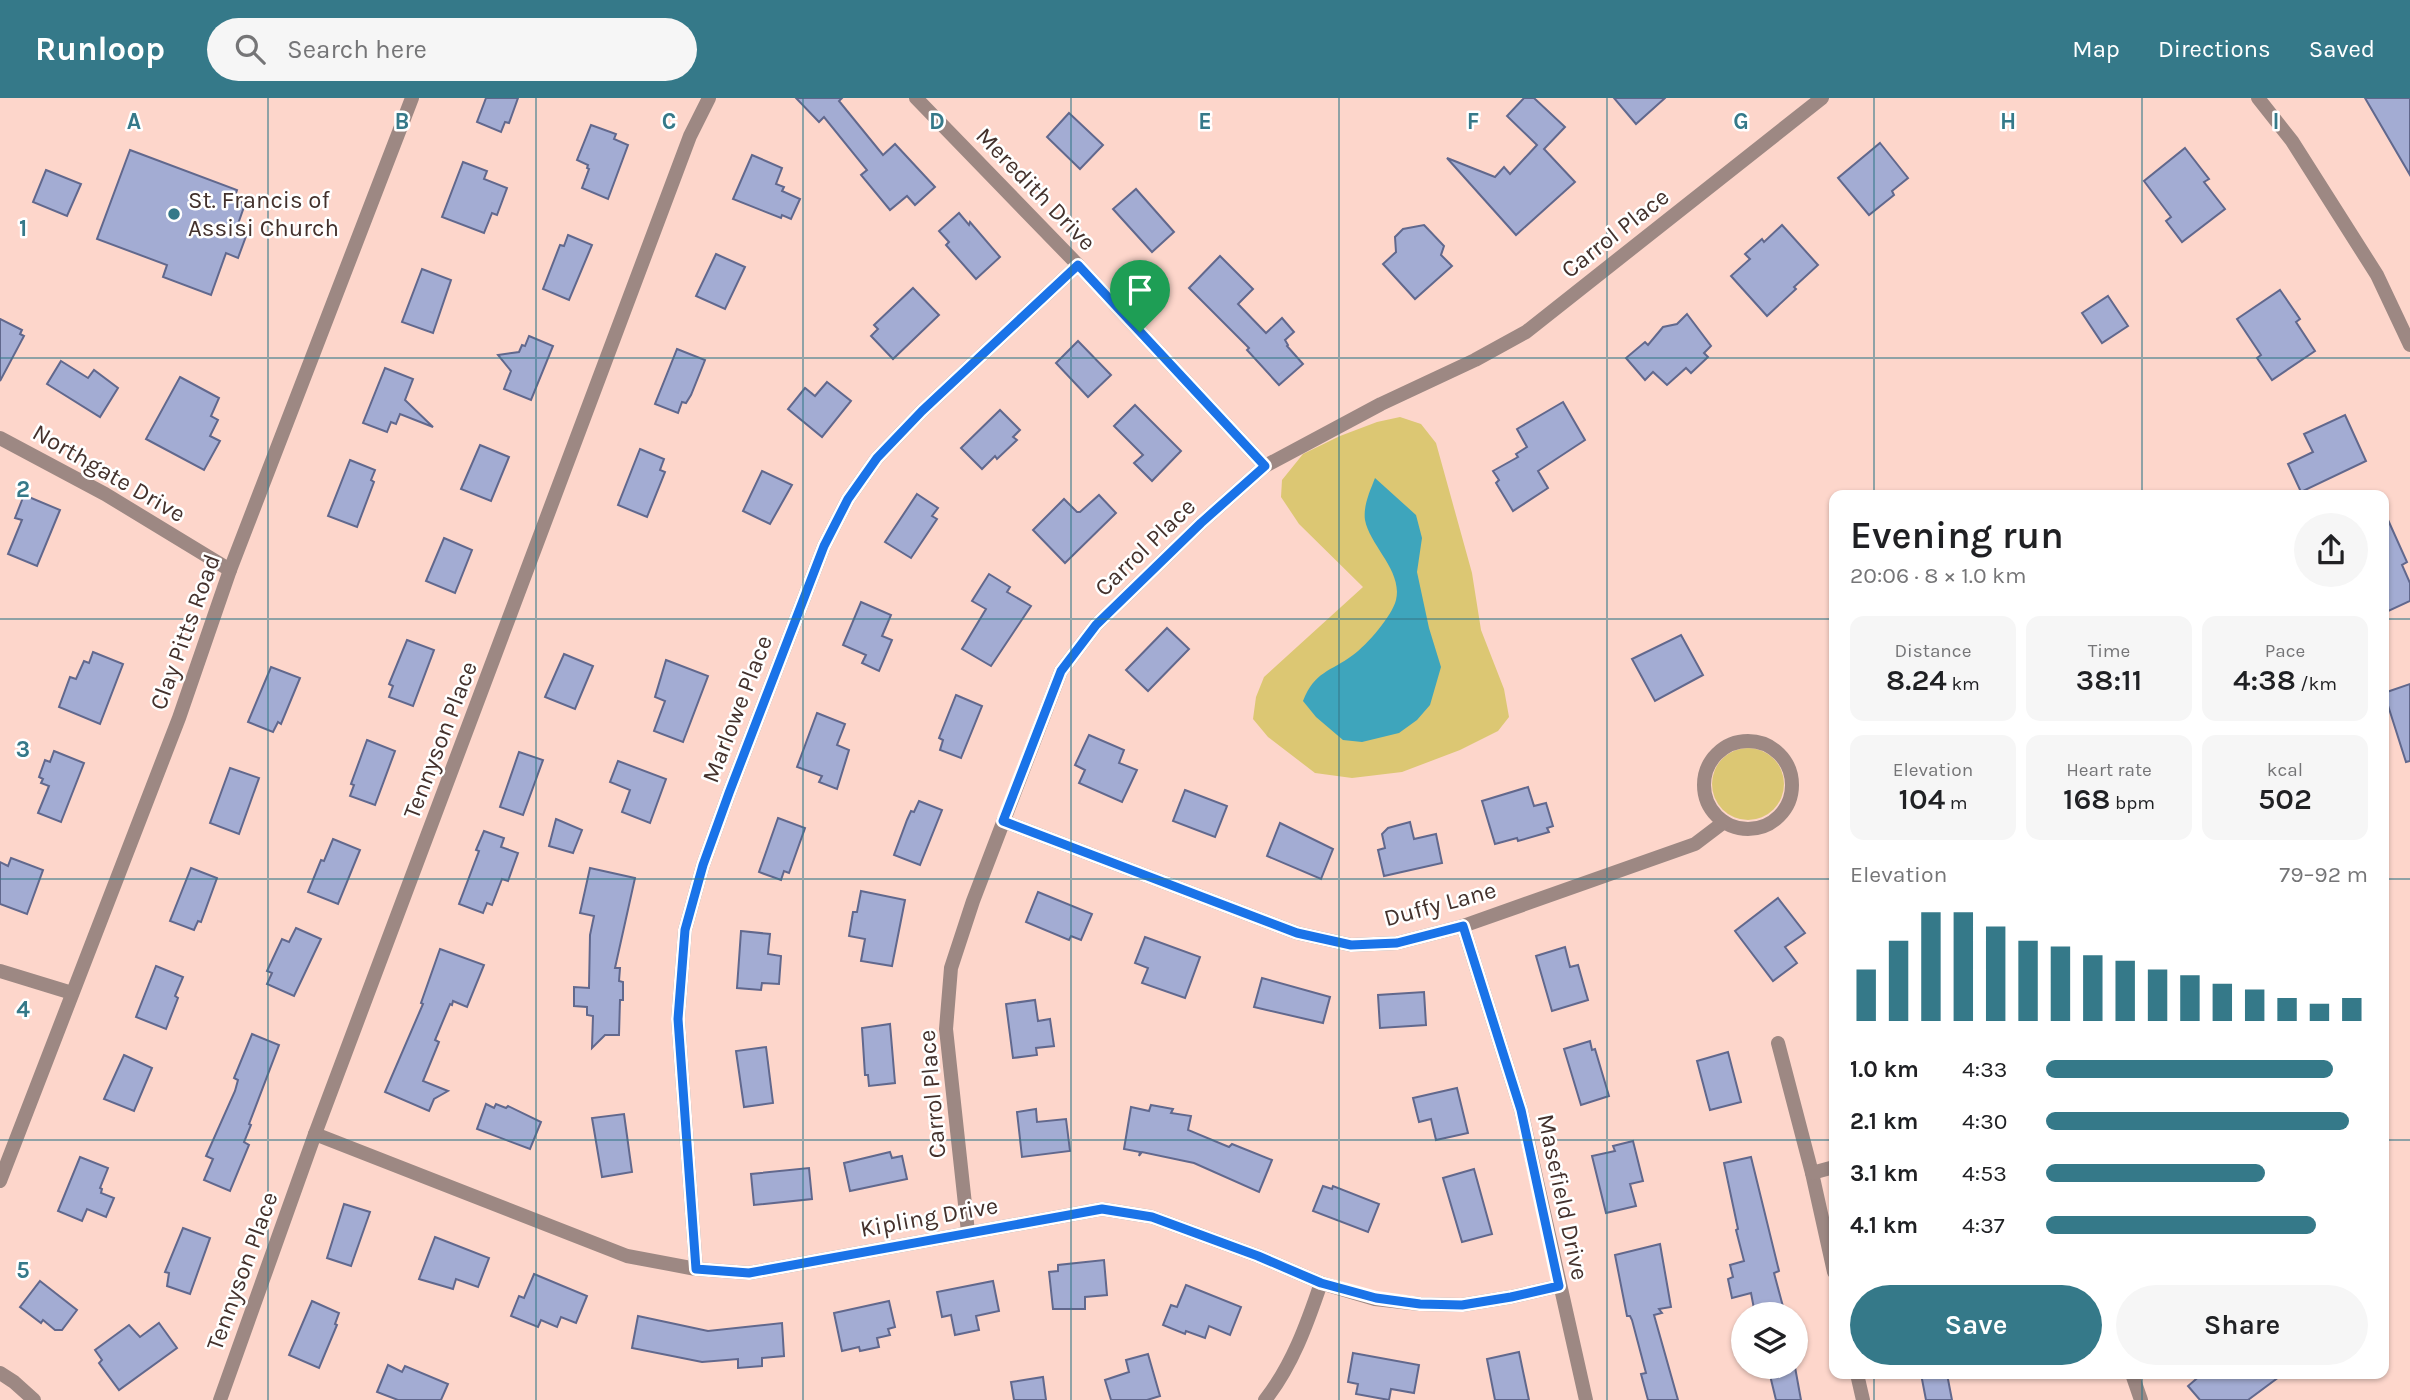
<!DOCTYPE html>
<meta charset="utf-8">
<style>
body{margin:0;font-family:Karla,sans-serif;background:#f6f6f6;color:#202124;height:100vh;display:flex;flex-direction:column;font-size:26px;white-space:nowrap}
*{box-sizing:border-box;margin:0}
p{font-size:23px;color:#757577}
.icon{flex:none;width:38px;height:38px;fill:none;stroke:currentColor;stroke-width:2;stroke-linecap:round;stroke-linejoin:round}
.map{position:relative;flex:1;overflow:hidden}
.sheet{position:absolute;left:1829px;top:392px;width:560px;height:889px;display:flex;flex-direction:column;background:#fff;border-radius:14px;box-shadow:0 2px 5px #0004}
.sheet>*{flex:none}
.tools{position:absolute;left:1731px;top:1204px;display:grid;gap:14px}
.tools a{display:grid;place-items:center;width:77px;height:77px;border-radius:50%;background:#fff;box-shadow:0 2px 5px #0004;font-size:35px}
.pin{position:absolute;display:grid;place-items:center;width:60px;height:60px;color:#fff;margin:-72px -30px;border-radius:50% 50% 50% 0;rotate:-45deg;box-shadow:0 0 7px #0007}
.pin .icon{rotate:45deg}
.round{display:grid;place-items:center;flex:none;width:74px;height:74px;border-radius:37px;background:#f6f6f6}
.headline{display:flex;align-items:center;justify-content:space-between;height:119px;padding:0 21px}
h1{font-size:38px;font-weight:600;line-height:52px}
.stats{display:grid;grid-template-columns:repeat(3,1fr);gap:10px;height:119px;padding:7px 21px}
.stats div{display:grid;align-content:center;border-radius:14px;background:#f6f6f6;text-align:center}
.stats b{font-size:30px;font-weight:600}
.stats small{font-size:19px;font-weight:400}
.stats p{font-size:19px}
.chart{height:196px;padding:14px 21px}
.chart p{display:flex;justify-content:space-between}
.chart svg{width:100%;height:126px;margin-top:7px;stroke:#357989;stroke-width:6}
.primary-button{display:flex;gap:14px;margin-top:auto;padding:14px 21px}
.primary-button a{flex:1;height:80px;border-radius:42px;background:#357989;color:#fff;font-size:28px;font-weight:600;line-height:80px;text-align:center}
.primary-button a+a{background:#f6f6f6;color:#202124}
ul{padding:0 21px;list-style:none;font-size:23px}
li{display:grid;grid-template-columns:112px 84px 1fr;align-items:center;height:52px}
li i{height:18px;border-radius:9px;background:#357989}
header{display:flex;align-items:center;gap:42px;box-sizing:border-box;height:98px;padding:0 35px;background:#357989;color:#fff}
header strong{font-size:33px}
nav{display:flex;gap:38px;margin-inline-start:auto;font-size:24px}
.search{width:490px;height:63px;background:#f6f6f6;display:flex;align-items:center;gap:18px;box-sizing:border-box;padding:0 24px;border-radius:38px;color:#757577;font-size:26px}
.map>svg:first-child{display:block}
</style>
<header>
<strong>Runloop</strong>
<div class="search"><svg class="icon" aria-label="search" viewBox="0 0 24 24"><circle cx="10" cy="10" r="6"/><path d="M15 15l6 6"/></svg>Search here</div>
<nav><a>Map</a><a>Directions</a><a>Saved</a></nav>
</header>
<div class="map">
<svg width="2410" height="1302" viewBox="0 0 2410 1302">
<rect width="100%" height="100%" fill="#fdd6cb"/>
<g fill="#dcc773">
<path d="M1400 319 1421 326 1436 345 1472 475 1481 532 1504 591 1509 619 1498 633 1460 652 1402 674 1352 680 1315 675 1268 639 1253 621 1256 599 1264 579 1363 489 1299 426 1281 399 1282 382 1303 356 1340 338 1377 324Z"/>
<circle cx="1748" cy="686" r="36"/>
</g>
<path fill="#3ea5bc" d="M1375 380 1416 417 1422 440 1417 474 1429 530 1441 569 1430 607 1417 622 1399 635 1362 644 1343 642 1316 619 1303 603C1315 573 1330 574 1353 557 1367 547 1392 518 1396 502 1403 473 1370 448 1365 422 1363 408 1370 393 1375 380Z"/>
<g fill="#a3acd3" stroke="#61688d" stroke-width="2">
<path d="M486 0H518L509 25 505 24 501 34 477 24Z"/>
<path d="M796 0H842L839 3 883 57 895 46 935 89 915 107 907 98 890 112 861 77 867 72 824 19 819 24Z"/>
<path d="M1524 0H1534L1565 29 1544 51 1575 84 1516 137 1447 60 1495 79 1504 69 1510 76 1537 47 1507 18Z"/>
<path d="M1614 0H1665L1636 26Z"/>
<path d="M2365 0H2410V77Z"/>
<path d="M1069 15 1103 47 1080 71 1047 39Z"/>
<path d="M591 27 616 36 614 41 628 47 608 101 582 90 589 71 587 70 588 67 577 62Z"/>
<path d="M1880 45 1908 80 1892 93 1894 97 1869 117 1838 80Z"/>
<path d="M2185 50 2209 81 2204 84 2225 111 2182 144 2166 123 2171 119 2144 83Z"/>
<path d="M130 52 237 92 234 101 245 106 238 126 249 130 238 160 226 155 211 197 163 179 167 167 97 141Z"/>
<path d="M752 57 782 70 776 86 784 89 782 93 800 101 791 121 782 117 781 120 733 101Z"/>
<path d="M463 64 487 73 484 81 507 90 497 117 492 115 484 135 442 119Z"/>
<path d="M46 72 81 86 67 118 33 104Z"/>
<path d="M1136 91 1174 134 1152 154 1113 111Z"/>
<path d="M959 115 969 127 970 124 1000 159 976 181 946 147 949 144 939 133Z"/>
<path d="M1424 127 1444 148 1441 157 1452 168 1415 201 1383 166 1396 154 1395 139 1403 131Z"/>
<path d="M1782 127 1818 167 1794 189 1796 191 1767 218 1731 178 1750 161 1745 156 1762 141 1764 144Z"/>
<path d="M568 137 592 147 569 202 543 191 560 147 564 148Z"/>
<path d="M716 156 745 169 725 211 696 198Z"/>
<path d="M1220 158 1253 191 1238 206 1266 235 1282 220 1294 234 1285 242 1288 247 1287 248 1303 266 1279 287 1247 252 1249 250 1189 190Z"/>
<path d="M422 171 451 182 433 235 402 224Z"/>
<path d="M913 190 939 217 893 261 871 238 878 231 874 227Z"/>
<path d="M2280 192 2300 221 2296 224 2315 253 2272 282 2257 260 2261 257 2237 221Z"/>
<path d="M2108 198 2128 228 2102 245 2082 215Z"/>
<path d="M1687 216 1711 248 1704 255 1708 259 1691 275 1686 270 1667 287 1653 274 1645 282 1626 260 1645 244 1648 247 1663 229 1677 226Z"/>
<path d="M0 221 22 232 20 236 24 238 0 283Z"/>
<path d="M529 238 553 248 531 302 504 291 511 273 498 257 519 254 522 247 525 248Z"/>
<path d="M1078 243 1111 277 1088 299 1056 265Z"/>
<path d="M677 251 705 262 691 297 686 305 682 304 678 315 655 306Z"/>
<path d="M61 263 88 280 94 272 118 290 100 319 47 286Z"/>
<path d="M385 270 413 281 405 302 433 329 400 316 396 326 391 324 387 334 363 325Z"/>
<path d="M180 279 219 300 211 318 218 322 210 338 220 343 204 372 146 341Z"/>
<path d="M827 284 851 303 822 339 788 311 805 290 815 298Z"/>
<path d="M1563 304 1585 342 1538 373 1548 390 1513 413 1496 385 1499 382 1493 373 1518 359 1516 356 1527 349 1517 331Z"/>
<path d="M1135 307 1181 353 1152 383 1134 365 1143 357 1114 328Z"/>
<path d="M1000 312 1020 332 1013 339 1017 342 997 361 995 358 982 371 961 350Z"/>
<path d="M2345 317 2366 363 2301 394 2288 366 2313 354 2304 336Z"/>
<path d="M480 347 509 359 491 403 461 391Z"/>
<path d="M640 351 664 361 660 372 665 374 647 419 618 407Z"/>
<path d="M350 362 375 372 371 382 374 384 357 429 328 418Z"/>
<path d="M762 373 792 387 770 426 743 413Z"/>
<path d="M917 396 938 410 932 418 937 421 911 460 885 444Z"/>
<path d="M24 397 60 412 37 468 8 456 22 422 15 420Z"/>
<path d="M1099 397 1116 415 1065 465 1033 432 1064 401 1077 414H1080Z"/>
<path d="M2384 413 2407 464 2402 467 2410 485V503L2384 515Z"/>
<path d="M444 440 472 452 455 495 426 483Z"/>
<path d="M989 476 1010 489 1007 494 1031 508 991 568 962 551 986 511 972 503Z"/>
<path d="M861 504 891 517 882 538 892 542 879 573 862 565 866 557 843 547Z"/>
<path d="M1167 530 1189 551 1148 593 1126 572Z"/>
<path d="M1681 537 1703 577 1655 603 1632 561Z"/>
<path d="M407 542 434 552 413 608 389 599 393 588 389 586Z"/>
<path d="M93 554 123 566 100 626 59 609 70 579 76 581 84 563 89 565Z"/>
<path d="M564 556 593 568 575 611 545 599Z"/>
<path d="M666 562 708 578 683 644 654 633 665 603 655 599Z"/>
<path d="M271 569 300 580 281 626 278 624 273 634 248 624Z"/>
<path d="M2410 586V663L2406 664 2384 595Z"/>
<path d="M956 597 982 608 961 660 940 652 943 642 939 640Z"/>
<path d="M817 615 845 626 837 647 849 652 837 691 819 684 822 678 797 669Z"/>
<path d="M1089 637 1124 652 1119 665 1137 672 1122 704 1079 685 1085 672 1075 667Z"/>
<path d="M367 642 395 653 375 707 350 698 354 687 351 686Z"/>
<path d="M54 653 84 665 61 724 38 715 49 688 41 685 43 681 39 679 45 662 50 664Z"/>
<path d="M519 654 543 662 523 717 500 709Z"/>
<path d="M618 663 666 681 650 725 622 714 630 692 610 684Z"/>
<path d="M230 670 259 680 239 736 210 725Z"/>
<path d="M1528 689 1534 708 1546 705 1553 728 1547 730 1549 734 1518 743 1517 740 1495 746 1482 703Z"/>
<path d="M1185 692 1227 708 1215 739 1173 723Z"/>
<path d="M919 703 942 712 920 767 894 757 907 722 911 713 914 714Z"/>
<path d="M778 720 805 730 789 775 784 773 781 782 759 774Z"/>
<path d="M556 721 582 732 573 755 549 748Z"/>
<path d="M1410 724 1414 741 1436 736 1442 765 1384 778 1378 752 1385 750 1382 736 1388 730Z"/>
<path d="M1280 725 1333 751 1321 781 1267 758Z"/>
<path d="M484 733 504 740 501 749 518 755 508 783 502 781 492 807 487 805 483 815 459 806 479 753 476 752Z"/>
<path d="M333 741 360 752 338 806 308 794 321 762 324 763Z"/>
<path d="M11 760 43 772 27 816 0 806V764L8 768Z"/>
<path d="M191 770 217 780 201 824 198 823 194 832 170 823Z"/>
<path d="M590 770 635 780 615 870H620L619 883 623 884V902H620L619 937H605L592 950 593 918 587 917V909L574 908V889L589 890 590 837 594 818 580 815Z"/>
<path d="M861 793 905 802 892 868 861 863 865 841 849 838 853 814H857Z"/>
<path d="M1038 794 1092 816 1081 842 1071 838 1069 842 1026 824Z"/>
<path d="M1778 800 1805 835 1785 849 1797 865 1773 883 1735 833Z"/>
<path d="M296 830 321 841 294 898 267 886 272 875 267 873 282 841 289 844Z"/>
<path d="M741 833 770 836 768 856 781 858 779 886 762 885 761 892 737 890Z"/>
<path d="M1145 839 1200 859 1185 900 1142 885 1148 870 1135 865Z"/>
<path d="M1565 849 1570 869 1578 867 1588 902 1552 913 1536 858Z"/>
<path d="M440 851 484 867 467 909 453 903 452 907 450 906 435 942 439 944 423 983 448 993 434 1001 429 1013 385 994 423 906 421 905Z"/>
<path d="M156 868 183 879 175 898 178 900 166 931 136 919Z"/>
<path d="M1262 880 1330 899 1323 925 1254 909Z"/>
<path d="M1424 894 1426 927 1380 930 1378 897Z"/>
<path d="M1035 902 1038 923 1050 921 1054 948 1036 950 1037 957 1013 960 1006 906Z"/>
<path d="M890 926 895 985 869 988 868 977H865L862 930Z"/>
<path d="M252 936 279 947 249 1026 251 1027 244 1044 249 1047 230 1093 204 1082 213 1061 206 1058 235 993 238 982 234 980Z"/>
<path d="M1590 943 1592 952 1595 951 1609 998 1581 1007 1564 951Z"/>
<path d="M766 949 773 1005 744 1009 736 953Z"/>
<path d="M1728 954 1741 1004 1710 1012 1697 963Z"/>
<path d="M124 957 152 970 134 1013 104 1001Z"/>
<path d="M1457 990 1468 1035 1436 1042 1431 1021 1419 1024 1413 1000Z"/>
<path d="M486 1006 494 1010 496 1006 506 1010 508 1008 541 1024 530 1051 477 1031Z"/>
<path d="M1151 1007 1173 1011 1171 1015 1191 1018 1188 1032 1229 1049 1232 1046 1272 1062 1259 1094 1194 1065 1142 1054 1139 1058 1140 1054 1124 1051 1131 1009 1149 1013Z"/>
<path d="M1036 1011 1037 1024 1066 1021 1070 1053 1022 1059 1017 1014Z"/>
<path d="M624 1016 632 1074 602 1079 592 1020Z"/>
<path d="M1633 1043 1643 1083 1630 1086 1636 1108 1606 1115 1592 1058 1615 1053 1613 1048Z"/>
<path d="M890 1054 892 1060 902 1058 907 1081 850 1093 844 1065Z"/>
<path d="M80 1059 108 1070 100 1090 102 1091 101 1095 114 1100 106 1119 87 1111 82 1123 58 1113Z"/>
<path d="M1751 1059 1779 1173 1774 1175 1785 1216H1755L1751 1195 1732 1200 1728 1181 1733 1179 1730 1167 1744 1163 1736 1132 1738 1131 1724 1065Z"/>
<path d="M809 1070 812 1101 754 1107 751 1076Z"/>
<path d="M1474 1071 1492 1136 1462 1144 1443 1080Z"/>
<path d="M1323 1088 1332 1091 1333 1088 1379 1106 1368 1134 1313 1113Z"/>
<path d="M344 1106 370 1114 351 1168 327 1160Z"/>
<path d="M183 1130 210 1140 190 1196 167 1188 169 1175 165 1174Z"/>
<path d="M435 1139 489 1160 478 1189 456 1181 453 1191 419 1181Z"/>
<path d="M1660 1146 1671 1209 1659 1211 1662 1215 1654 1217 1678 1302H1648L1641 1276 1646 1275 1632 1222 1630 1218H1627L1615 1157Z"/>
<path d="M1104 1162 1107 1197 1085 1199V1211H1053L1049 1174 1058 1173V1167Z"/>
<path d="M534 1176 587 1198 576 1225 561 1219 557 1229 541 1222 538 1229 511 1218 519 1198 524 1200Z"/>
<path d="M40 1183 77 1212 62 1232H55L43 1222 41 1225 20 1209Z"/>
<path d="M993 1183 999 1213 976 1218 979 1232 955 1237 951 1217 942 1219 937 1194Z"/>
<path d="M1186 1187 1241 1209 1230 1237 1209 1228 1205 1240 1186 1233 1185 1236 1163 1227 1171 1207 1177 1209Z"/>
<path d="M312 1203 339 1215 335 1226 337 1227 319 1270 289 1257Z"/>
<path d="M889 1203 895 1229 888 1231 890 1237 877 1240 879 1249 860 1253 859 1249 842 1253 834 1215Z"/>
<path d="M638 1218 708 1233 782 1225 784 1258 762 1260V1268L738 1270V1261L702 1264 632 1250Z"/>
<path d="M159 1225 177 1250 119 1292 99 1265 102 1262 95 1252 129 1227 140 1239Z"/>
<path d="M1519 1254 1529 1302H1495L1487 1261Z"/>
<path d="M1353 1255 1419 1267 1414 1295 1391 1291 1389 1302 1356 1296 1358 1286 1348 1284Z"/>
<path d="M1148 1256 1160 1298 1147 1302H1111L1105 1282 1129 1274 1126 1262Z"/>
<path d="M388 1267 402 1274 405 1268 448 1286 441 1302H398L377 1294Z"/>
<path d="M1768 1269H1795L1801 1302H1776Z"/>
<path d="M1921 1276H1947L1952 1302H1926Z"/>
<path d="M2202 1276H2283L2248 1302H2200L2188 1288Z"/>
<path d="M1043 1279 1046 1302H1014L1011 1284Z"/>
</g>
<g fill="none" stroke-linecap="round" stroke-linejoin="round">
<g stroke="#9d8883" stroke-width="14">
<path d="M916 0 1078 167 1265 368"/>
<path d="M0 340 105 396 230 472"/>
<circle cx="1748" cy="687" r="44"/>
<path d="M1003 723 1297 835 1351 847 1397 845 1463 828 1695 746 1724 724"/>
<path d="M1463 828 1521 1012 1586 1302"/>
<path d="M0 873 72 895"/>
<path d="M1778 945 1812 1075 1834 1174"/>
<path d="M315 1036 627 1158 696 1171 749 1175 1102 1111 1152 1119 1258 1158 1321 1185 1375 1201 1420 1206 1462 1207 1511 1199 1559 1188"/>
<path d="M1812 1075 1834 1069"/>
<path d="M968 1134 946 931 951 870 973 803 1061 573 1096 527 1201 425 1265 368 1381 306 1475 262 1526 234 1822 0"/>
<path d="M696 1171 678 921 685 832 703 767 729 695 824 448 848 401 877 360 922 313 1078 167"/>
<path d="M0 1275 14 1284 34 1302"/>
<path d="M1857 1276 1863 1302"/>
<path d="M2132 1276 2141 1302"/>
<path d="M220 1302 315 1036 690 38 709 0"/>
<path d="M1265 1302C1292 1268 1307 1226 1321 1185"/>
</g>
<g stroke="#9d8883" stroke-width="14">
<path d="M2258 0 2292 43 2377 177 2410 247"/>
<path d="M0 1083 179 620 230 472 412 0"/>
</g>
</g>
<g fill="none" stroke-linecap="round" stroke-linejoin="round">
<g stroke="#fff" stroke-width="14">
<path id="route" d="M1078 167 1265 368 1201 425 1096 527 1061 573 1003 723 1297 835 1351 847 1397 845 1463 828 1521 1012 1559 1188 1511 1199 1462 1207 1420 1206 1376 1200 1321 1185 1258 1158 1152 1119 1102 1111 749 1175 696 1171 678 921 685 832 703 767 729 695 824 448 848 401 877 360 922 313Z"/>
</g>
<use href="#route" stroke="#1a73e8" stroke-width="9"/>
</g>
<path fill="none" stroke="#357989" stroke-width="2" stroke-opacity="0.55" d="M268 0V1302M536 0V1302M803 0V1302M1071 0V1302M1339 0V1302M1607 0V1302M1874 0V397M2142 0V397M0 260H2410M0 521H1834M2384 521H2410M0 781H1834M2384 781H2410M0 1042H1834M2384 1042H2410M1874 1276V1302M2142 1276V1302"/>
<circle fill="#357989" stroke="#fff" stroke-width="2.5" cx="174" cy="116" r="7"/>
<g text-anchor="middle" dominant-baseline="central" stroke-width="5" stroke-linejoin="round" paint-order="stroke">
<g font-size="24" fill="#43312c" stroke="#fff">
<text transform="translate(1036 91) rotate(46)">Meredith Drive</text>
<text transform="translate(1615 135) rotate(-38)">Carrol Place</text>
<text transform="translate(109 375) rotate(30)">Northgate Drive</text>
<text transform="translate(1145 449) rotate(-44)">Carrol Place</text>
<text transform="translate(185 534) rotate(-70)">Clay Pitts Road</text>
<text transform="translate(737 611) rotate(-69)">Marlowe Place</text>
<text transform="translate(440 642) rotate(-69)">Tennyson Place</text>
<text transform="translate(1440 806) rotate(-15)">Duffy Lane</text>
<text transform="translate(932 996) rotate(-95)">Carrol Place</text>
<text transform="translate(1563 1099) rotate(78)">Masefield Drive</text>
<text transform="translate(929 1119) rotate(-10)">Kipling Drive</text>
<text transform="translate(242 1173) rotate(-70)">Tennyson Place</text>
</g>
<g font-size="24" fill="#43312c" stroke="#fff" text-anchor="start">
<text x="188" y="102">St. Francis of<tspan x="188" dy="28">Assisi Church</tspan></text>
</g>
</g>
<g font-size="23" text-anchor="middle" font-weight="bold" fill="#357989" stroke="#fff" stroke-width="5" stroke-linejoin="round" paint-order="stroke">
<text x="134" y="31">A</text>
<text x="402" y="31">B</text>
<text x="669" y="31">C</text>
<text x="937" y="31">D</text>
<text x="1205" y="31">E</text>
<text x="1473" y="31">F</text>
<text x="1741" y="31">G</text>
<text x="2008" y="31">H</text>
<text x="2276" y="31">I</text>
<text x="23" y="138">1</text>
<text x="23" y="399">2</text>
<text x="23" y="659">3</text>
<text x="23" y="919">4</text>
<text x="23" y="1180">5</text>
</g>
</svg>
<div class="tools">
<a><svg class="icon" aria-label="layers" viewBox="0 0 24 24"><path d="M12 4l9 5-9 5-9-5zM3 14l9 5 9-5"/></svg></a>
</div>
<div class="pin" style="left:1140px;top:234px;background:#1e9e55"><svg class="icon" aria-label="arrive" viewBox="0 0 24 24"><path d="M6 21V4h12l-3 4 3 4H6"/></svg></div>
<section class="sheet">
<div class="headline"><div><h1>Evening run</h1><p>20:06 · 8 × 1.0 km</p></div><a class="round"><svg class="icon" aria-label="share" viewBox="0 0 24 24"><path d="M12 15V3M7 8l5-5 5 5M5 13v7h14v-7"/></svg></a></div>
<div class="stats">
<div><p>Distance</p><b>8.24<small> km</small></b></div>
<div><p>Time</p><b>38:11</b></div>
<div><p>Pace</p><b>4:38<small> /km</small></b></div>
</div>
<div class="stats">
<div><p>Elevation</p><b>104<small> m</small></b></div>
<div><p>Heart rate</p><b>168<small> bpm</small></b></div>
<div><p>kcal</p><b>502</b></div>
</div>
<div class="chart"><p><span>Elevation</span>79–92 m</p>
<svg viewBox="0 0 160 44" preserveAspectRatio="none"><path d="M5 44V26M15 44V16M25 44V6M35 44V6M45 44V11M55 44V16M65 44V18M75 44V21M85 44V23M95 44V26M105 44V28M115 44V31M125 44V33M135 44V36M145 44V38M155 44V36"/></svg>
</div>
<ul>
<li><b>1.0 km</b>4:33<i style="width:89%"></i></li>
<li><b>2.1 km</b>4:30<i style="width:94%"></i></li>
<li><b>3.1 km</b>4:53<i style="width:68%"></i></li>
<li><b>4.1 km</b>4:37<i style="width:84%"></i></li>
</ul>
<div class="primary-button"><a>Save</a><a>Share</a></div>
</section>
</div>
